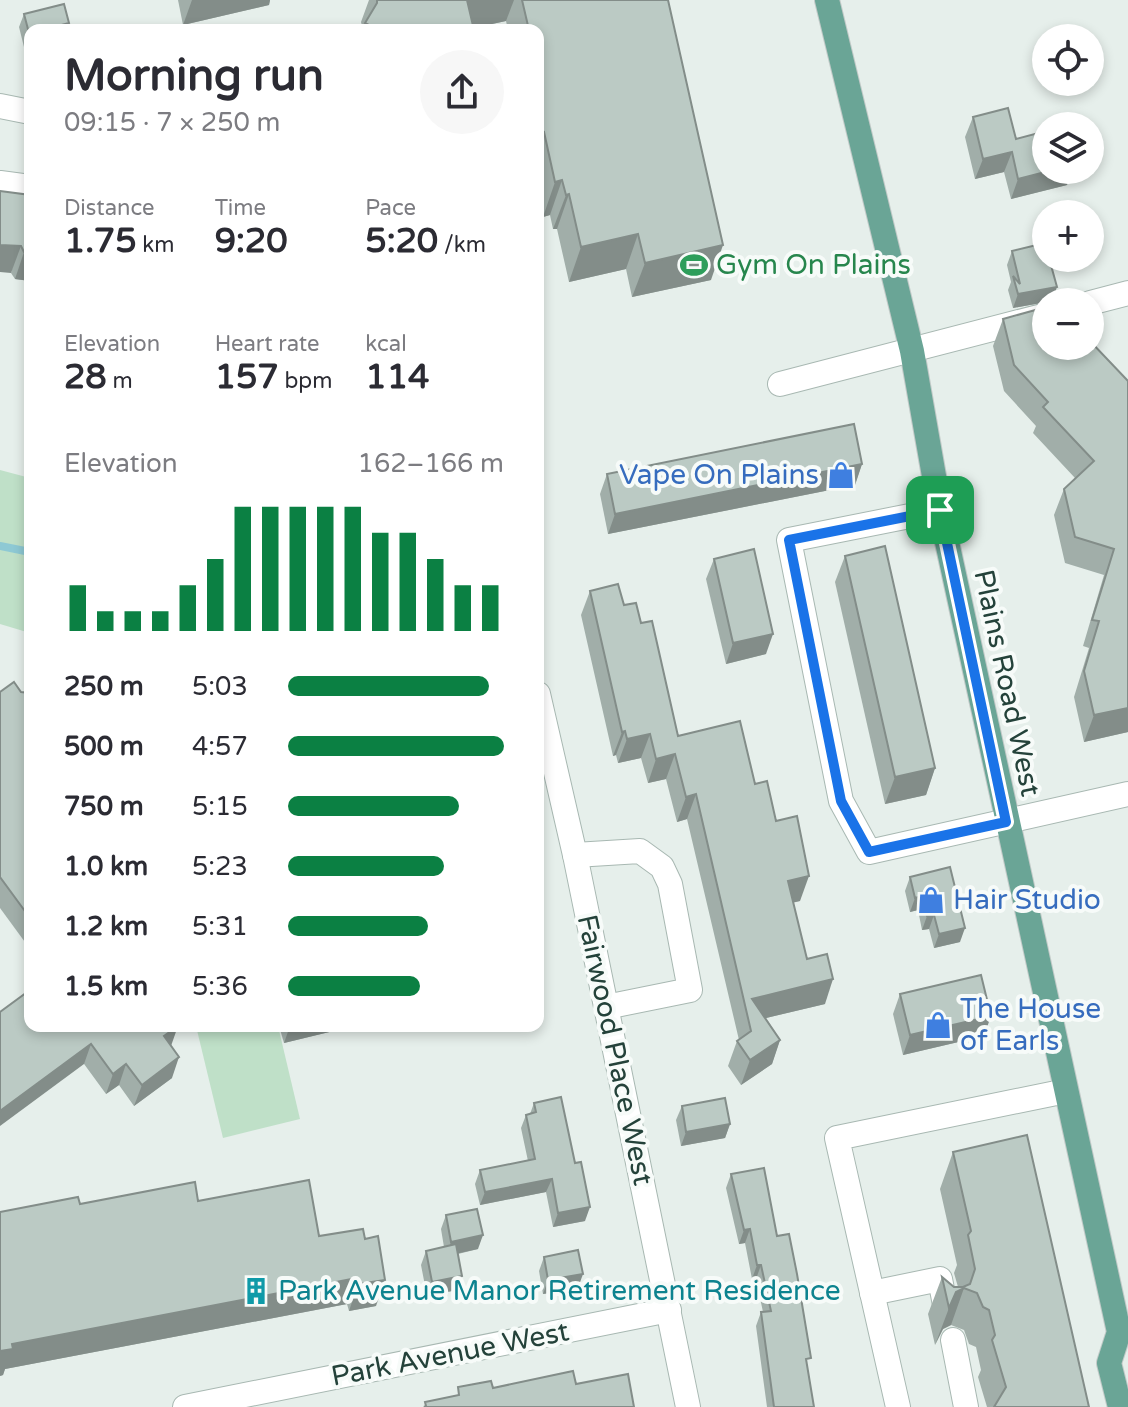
<!DOCTYPE html>
<meta charset="utf-8">
<style>
body{margin:0;font-family:"Varela Round",sans-serif;background:#f7f7f7;color:#2b2b33;height:100vh;display:flex;flex-direction:column;font-size:30px;white-space:nowrap}
*{box-sizing:border-box;margin:0}
p{font-size:26px;color:#7c7c81}
.icon{flex:none;width:44px;height:44px;fill:none;stroke:currentColor;stroke-width:2;stroke-linecap:round;stroke-linejoin:round}
.map{position:relative;flex:1;overflow:hidden}
.drawer{position:absolute;left:24px;top:24px;width:520px;height:1008px;display:flex;flex-direction:column;background:#fff;border-radius:16px;box-shadow:0 4px 12px #0003}
.drawer>*{flex:none}
.controls{position:absolute;left:1032px;top:24px;display:grid;gap:16px}
.controls a{display:grid;place-items:center;width:72px;height:72px;border-radius:50%;background:#fff;box-shadow:0 4px 12px #0003;font-size:40px}
.pin{position:absolute;display:grid;place-items:center;width:68px;height:68px;color:#fff;margin:-34px;border-radius:16px;box-shadow:0 4px 12px #0006}
.round{display:grid;place-items:center;flex:none;width:84px;height:84px;border-radius:42px;background:#f7f7f7}
.head{display:flex;align-items:center;justify-content:space-between;height:136px;padding:0 40px}
h1{font-size:44px;font-weight:800;line-height:60px}
.metrics{display:grid;grid-template-columns:repeat(3,1fr);gap:12px;height:136px;padding:8px 40px}
.metrics div{display:grid;align-content:center}
.metrics b{font-size:34px;font-weight:800}
.metrics small{font-size:22px;font-weight:400}
.metrics p{font-size:22px}
.chart{height:224px;padding:16px 40px}
.chart p{display:flex;justify-content:space-between}
.chart svg{width:100%;height:144px;margin-top:8px;stroke:#0b8043;stroke-width:6}
ul{padding:0 40px;list-style:none;font-size:26px}
li{display:grid;grid-template-columns:128px 96px 1fr;align-items:center;height:60px}
li i{height:20px;border-radius:10px;background:#0b8043}
.map>svg:first-child{display:block}
</style>
<div class="map">
<svg width="1128" height="1407" viewBox="0 0 1128 1407">
<rect width="100%" height="100%" fill="#e6efeb"/>
<g fill="#bfe0c8">
<path d="M0 470 30 478V633L0 624Z"/>
<path d="M196 1026H278L300 1119 223 1138Z"/>
</g>
<g fill="none" stroke-linecap="round" stroke-linejoin="round">
<path stroke="#8ec9d4" stroke-width="8" d="M0 546 30 552"/>
<g stroke="#a8b8b2" stroke-width="26">
<g id="minor">
<path d="M0 106 30 112"/>
<path d="M0 183 30 187"/>
<path d="M1090 303 1128 293"/>
<path d="M780 384 1046 315"/>
<path d="M940 510 789 540 841 801 869 852 1128 794"/>
<path d="M538 694 575 855 688 1407"/>
<path d="M575 855 640 851 662 867 670 884 690 990 606 1007"/>
<path d="M872 1293 940 1279 946 1310"/>
<path d="M953 1340 966 1407"/>
<path d="M185 1407 669 1310"/>
<path d="M898 1407 837 1138 1066 1091"/>
</g>
</g>
<g stroke="#c2cac8" stroke-width="26">
<path id="major" d="M827 0 912 351 940 510 1119 1332 1109 1363 1120 1407"/>
</g>
<use href="#minor" stroke="#fff" stroke-width="24"/>
<use href="#major" stroke="#6aa596" stroke-width="24"/>
</g>
<g fill="#a1aea9">
<path d="M178 0H270L269 5 183 25Z"/>
<path d="M369 0H668L711 280 632 297 626 269 569 282 557 229H553L550 215 543 217 538 196V30H508L506 21 473 28 474 30H363L361 22Z"/>
<path d="M24 14 69 23 67 30H30V46L24 47 19 27Z"/>
<path d="M973 117 1016 139 1046 170H1072L1067 185 1011 199 1004 172 975 179 965 137Z"/>
<path d="M30 195V281L15 279 11 273Z"/>
<path d="M1012 251 1052 301 1013 308 1008 290 1011 282 1007 265Z"/>
<path d="M1003 319 1128 381V732L1084 742 1074 697 1089 648 1083 646 1104 575 1065 563 1054 515 1064 489 1075 478 1033 433 1036 426 1004 391 993 346Z"/>
<path d="M862 464 855 485 608 534 600 494 607 474Z"/>
<path d="M845 556 935 768 926 795 885 804 835 582Z"/>
<path d="M714 559 766 654 726 664 706 579Z"/>
<path d="M590 591 624 605 641 623 678 736 755 784 776 821 800 901 793 902 807 959 825 1004 766 1018 780 1040 772 1064 741 1085 728 1066 737 1041 739 1040 687 819 677 822 666 779 648 783 641 758 618 763 616 755 613 756 581 615Z"/>
<path d="M0 692 30 693V949L0 908Z"/>
<path d="M910 877 960 942 934 948 929 929 922 930 918 910 910 912 905 891Z"/>
<path d="M30 990 171 1046 172 1078 134 1106 119 1085 106 1094Z"/>
<path d="M900 994 984 1036 903 1055 893 1014Z"/>
<path d="M279 1026H354L284 1043Z"/>
<path d="M534 1103 585 1221 553 1227 546 1192 480 1205 475 1184 480 1170 528 1161 521 1128 526 1115 530 1114Z"/>
<path d="M682 1106 730 1124 725 1138 681 1146 676 1120Z"/>
<path d="M953 1152 1089 1407H987L978 1377 981 1370 976 1347 969 1344 964 1330 951 1325 943 1329 935 1345 928 1314 942 1277 954 1287H958L954 1273 957 1265 940 1189Z"/>
<path d="M731 1174 777 1236 807 1369 814 1407H767L756 1326 761 1312H763L756 1279H752L745 1243 739 1244 726 1188Z"/>
<path d="M198 1201 319 1236 363 1229 376 1306 349 1311 347 1304 5 1369 3 1375 0 1376 80 1204Z"/>
<path d="M446 1215 478 1249 458 1254 457 1290 427 1296 421 1265 426 1251 444 1247 441 1229Z"/>
<path d="M544 1257 578 1288 543 1294 539 1271Z"/>
</g>
<g fill="#838d89">
<path d="M192 0H270L269 5 183 25Z"/>
<path d="M465 0H514L506 21 464 30Z"/>
<path d="M69 23 67 30H43Z"/>
<path d="M29 33 30 46 24 47Z"/>
<path d="M544 132 538 149V133Z"/>
<path d="M1012 152 1004 172 975 179 983 159Z"/>
<path d="M1053 170H1072L1067 185 1011 199 1018 179Z"/>
<path d="M562 180 550 215 543 217 555 182Z"/>
<path d="M569 194 557 229H553L566 195Z"/>
<path d="M638 234 626 269 569 282 581 247Z"/>
<path d="M0 245 21 246 11 273 0 272Z"/>
<path d="M723 245 711 280 632 297 645 263Z"/>
<path d="M24 252 30 253V281L15 279Z"/>
<path d="M1057 287 1052 301 1013 308 1018 294Z"/>
<path d="M862 464 855 485 608 534 615 514Z"/>
<path d="M773 634 766 654 726 664 733 643Z"/>
<path d="M1128 708V732L1084 742 1094 715Z"/>
<path d="M625 731 616 755 613 756 622 732Z"/>
<path d="M650 734 641 758 618 763 627 739Z"/>
<path d="M675 754 666 779 648 783 656 759Z"/>
<path d="M935 768 926 795 885 804 895 777Z"/>
<path d="M696 794 687 819 677 822 686 797Z"/>
<path d="M809 876 800 901 779 906 788 881Z"/>
<path d="M923 896 918 910 910 912 915 898Z"/>
<path d="M934 915 929 929 922 930 927 916Z"/>
<path d="M965 928 960 942 934 948 939 934Z"/>
<path d="M833 979 825 1004 749 1022 752 999Z"/>
<path d="M991 1016 984 1036 903 1055 910 1035Z"/>
<path d="M178 1026 171 1046 164 1036Z"/>
<path d="M290 1026H354L284 1043Z"/>
<path d="M780 1040 772 1064 741 1085 750 1060Z"/>
<path d="M91 1044 84 1064 0 1126V1111Z"/>
<path d="M179 1057 172 1078 134 1106 142 1085Z"/>
<path d="M126 1064 119 1085 106 1094 113 1074Z"/>
<path d="M730 1124 725 1138 681 1146 686 1132Z"/>
<path d="M552 1179 546 1192 480 1205 485 1192Z"/>
<path d="M590 1207 585 1221 553 1227 558 1213Z"/>
<path d="M750 1229 745 1243 739 1244 744 1230Z"/>
<path d="M483 1235 478 1249 446 1256 451 1242Z"/>
<path d="M757 1265H761L756 1279H752Z"/>
<path d="M583 1274 578 1288 543 1294 548 1280Z"/>
<path d="M462 1276 457 1290 427 1296 432 1282Z"/>
<path d="M357 1278 347 1304 5 1369 3 1375 0 1376V1351L12 1344Z"/>
<path d="M385 1280 376 1306 349 1311 358 1284Z"/>
<path d="M964 1288 951 1325 943 1329 935 1345 949 1308 956 1292Z"/>
</g>
<g fill="#bbcac4" stroke="#838d89" stroke-width="2">
<path d="M377 0H467L474 30H378L365 23 377 3Z"/>
<path d="M522 0H668L723 245 645 263 638 234 581 247 569 194 566 195 562 180 555 182 544 132 538 133V30H529Z"/>
<path d="M64 4 69 23 43 30H30L29 33 24 14Z"/>
<path d="M1008 108 1016 139 1046 131V170H1053L1018 179 1012 152 983 159 973 117Z"/>
<path d="M0 191 30 195V253L24 252 21 246 0 245Z"/>
<path d="M1045 243 1046 258H1049L1057 287 1018 294 1013 276 1020 284 1012 251Z"/>
<path d="M1046 307V346H1090V341L1128 381V708L1094 715 1084 671 1099 621 1092 620 1114 549 1075 537 1064 489 1094 461 1043 407 1048 402 1014 365 1003 319Z"/>
<path d="M854 424 862 464 615 514 607 474Z"/>
<path d="M885 546 935 768 895 777 845 556Z"/>
<path d="M754 549 773 634 733 643 714 559Z"/>
<path d="M618 584 624 605 636 603 641 623 652 621 678 736 740 721 755 784 767 781 776 821 797 816 809 876 788 881 807 959 827 954 833 979 752 999 780 1040 750 1060 737 1041 751 1031 696 794 686 797 675 754 656 759 650 734 627 739 625 731 622 732 590 591Z"/>
<path d="M14 682 21 692 30 693V918L0 877V692Z"/>
<path d="M950 867 965 928 939 934 934 915 927 916 923 896 915 898 910 877Z"/>
<path d="M981 975 991 1016 910 1035 900 994Z"/>
<path d="M30 990V1026H178L164 1036 179 1057 142 1085 126 1064 113 1074 91 1044 0 1111V1012Z"/>
<path d="M561 1097 575 1163 581 1162 590 1207 558 1213 552 1179 485 1192 480 1170 535 1159 526 1115 536 1112 534 1103Z"/>
<path d="M725 1098 730 1124 686 1132 682 1106Z"/>
<path d="M1027 1135 1089 1407H994L1006 1387 992 1340 995 1335 989 1310 983 1307 977 1293 964 1288 956 1292 949 1308 942 1277 954 1287H963L970 1284 975 1269 968 1235 971 1231 953 1152Z"/>
<path d="M764 1168 777 1236 789 1234 797 1274 811 1358 806 1359 814 1407H774L761 1312 771 1311 761 1265H757L750 1229 744 1230 731 1174Z"/>
<path d="M309 1180 319 1236 363 1229 365 1239 378 1236 385 1280 358 1284 357 1278 12 1344 13 1349 0 1351V1212L78 1197 80 1204 195 1182 198 1201Z"/>
<path d="M477 1209 483 1235 451 1242 446 1215Z"/>
<path d="M456 1244 462 1276 432 1282 426 1251Z"/>
<path d="M578 1250 583 1274 548 1280 544 1257Z"/>
<path d="M573 1371 576 1384 628 1374 634 1407H424L426 1406 425 1402 459 1395 458 1387 491 1381 493 1388Z"/>
</g>
<g fill="none" stroke-linecap="round" stroke-linejoin="round">
<g stroke="#fff" stroke-width="16">
<path id="route" d="M940 510 1006 822 869 852 841 801 789 540Z"/>
</g>
<use href="#route" stroke="#1a73e8" stroke-width="10"/>
</g>
<defs>
<g id="stadium-bare" transform="scale(2.16)"><path d="M0-5a6.5 5 0 1 0 0 10a6.5 5 0 1 0 0-10ZM-3.5-1.8h7v3.6h-7Z" fill="#2e9e5b" stroke="#f7fbf9" stroke-width="2.5" paint-order="stroke"/></g>
<g id="shop-bare" transform="scale(2.16)"><path d="M-5-2.5h2.3a2.7 3.5 0 0 1 5.4 0H5L5.5 6h-11ZM-1.5-2.5h3a1.5 2.3 0 0 0-3 0Z" fill="#3f7fe0" stroke="#f7fbf9" stroke-width="2.5" paint-order="stroke"/></g>
<g id="building-bare" transform="scale(2.16)"><path d="M-4-6H4V6H1V3H-1V6H-4ZM-2.5-4.3h1.7v1.8h-1.7ZM.8-4.3h1.7v1.8H.8ZM-2.5-1h1.7V.8h-1.7ZM.8-1h1.7V.8H.8Z" fill="#0f9aa8" stroke="#f7fbf9" stroke-width="2.5" paint-order="stroke"/></g>
</defs>
<g fill-rule="evenodd">
<use href="#stadium-bare" x="694" y="265"/>
<use href="#shop-bare" x="841" y="475"/>
<use href="#shop-bare" x="931" y="900"/>
<use href="#shop-bare" x="938" y="1025"/>
<use href="#building-bare" x="256" y="1291"/>
</g>
<g text-anchor="middle" dominant-baseline="central" stroke-width="8" stroke-linejoin="round" paint-order="stroke">
<g font-size="28" fill="#27864d" stroke="#f7fbf9" text-anchor="start">
<text x="716" y="265">Gym On Plains</text>
</g>
<g font-size="28" fill="#366cbe" stroke="#f7fbf9" text-anchor="start">
<text x="819" y="475" text-anchor="end">Vape On Plains</text>
<text x="953" y="900">Hair Studio</text>
<text x="960" y="1009">The House<tspan x="960" dy="32">of Earls</tspan></text>
</g>
<g font-size="28" fill="#24423a" stroke="#f7fbf9">
<text transform="translate(1007 683) rotate(78)">Plains Road West</text>
<text transform="translate(615 1050) rotate(78)">Fairwood Place West</text>
<text transform="translate(450 1354) rotate(-11)">Park Avenue West</text>
</g>
<g font-size="28" fill="#0d838f" stroke="#f7fbf9" text-anchor="start">
<text x="278" y="1291">Park Avenue Manor Retirement Residence</text>
</g>
</g>
</svg>
<div class="controls">
<a><svg class="icon" aria-label="locate" viewBox="0 0 24 24"><circle cx="12" cy="12" r="6"/><path d="M12 2v4M12 18v4M2 12h4M18 12h4"/></svg></a>
<a><svg class="icon" aria-label="layers" viewBox="0 0 24 24"><path d="M12 4l9 5-9 5-9-5zM3 14l9 5 9-5"/></svg></a>
<a>+</a>
<a>−</a>
</div>
<div class="pin" style="left:940px;top:510px;background:#1e9e55"><svg class="icon" aria-label="arrive" viewBox="0 0 24 24"><path d="M6 21V4h12l-3 4 3 4H6"/></svg></div>
<section class="drawer">
<div class="head"><div><h1>Morning run</h1><p>09:15 · 7 × 250 m</p></div><a class="round"><svg class="icon" aria-label="share" viewBox="0 0 24 24"><path d="M12 15V3M7 8l5-5 5 5M5 13v7h14v-7"/></svg></a></div>
<div class="metrics">
<div><p>Distance</p><b>1.75<small> km</small></b></div>
<div><p>Time</p><b>9:20</b></div>
<div><p>Pace</p><b>5:20<small> /km</small></b></div>
</div>
<div class="metrics">
<div><p>Elevation</p><b>28<small> m</small></b></div>
<div><p>Heart rate</p><b>157<small> bpm</small></b></div>
<div><p>kcal</p><b>114</b></div>
</div>
<div class="chart"><p><span>Elevation</span>162–166 m</p>
<svg viewBox="0 0 160 44" preserveAspectRatio="none"><path d="M5 44V30M15 44V38M25 44V38M35 44V38M45 44V30M55 44V22M65 44V6M75 44V6M85 44V6M95 44V6M105 44V6M115 44V14M125 44V14M135 44V22M145 44V30M155 44V30"/></svg>
</div>
<ul>
<li><b>250 m</b>5:03<i style="width:93%"></i></li>
<li><b>500 m</b>4:57<i style="width:100%"></i></li>
<li><b>750 m</b>5:15<i style="width:79%"></i></li>
<li><b>1.0 km</b>5:23<i style="width:72%"></i></li>
<li><b>1.2 km</b>5:31<i style="width:65%"></i></li>
<li><b>1.5 km</b>5:36<i style="width:61%"></i></li>
</ul>
</section>
</div>
